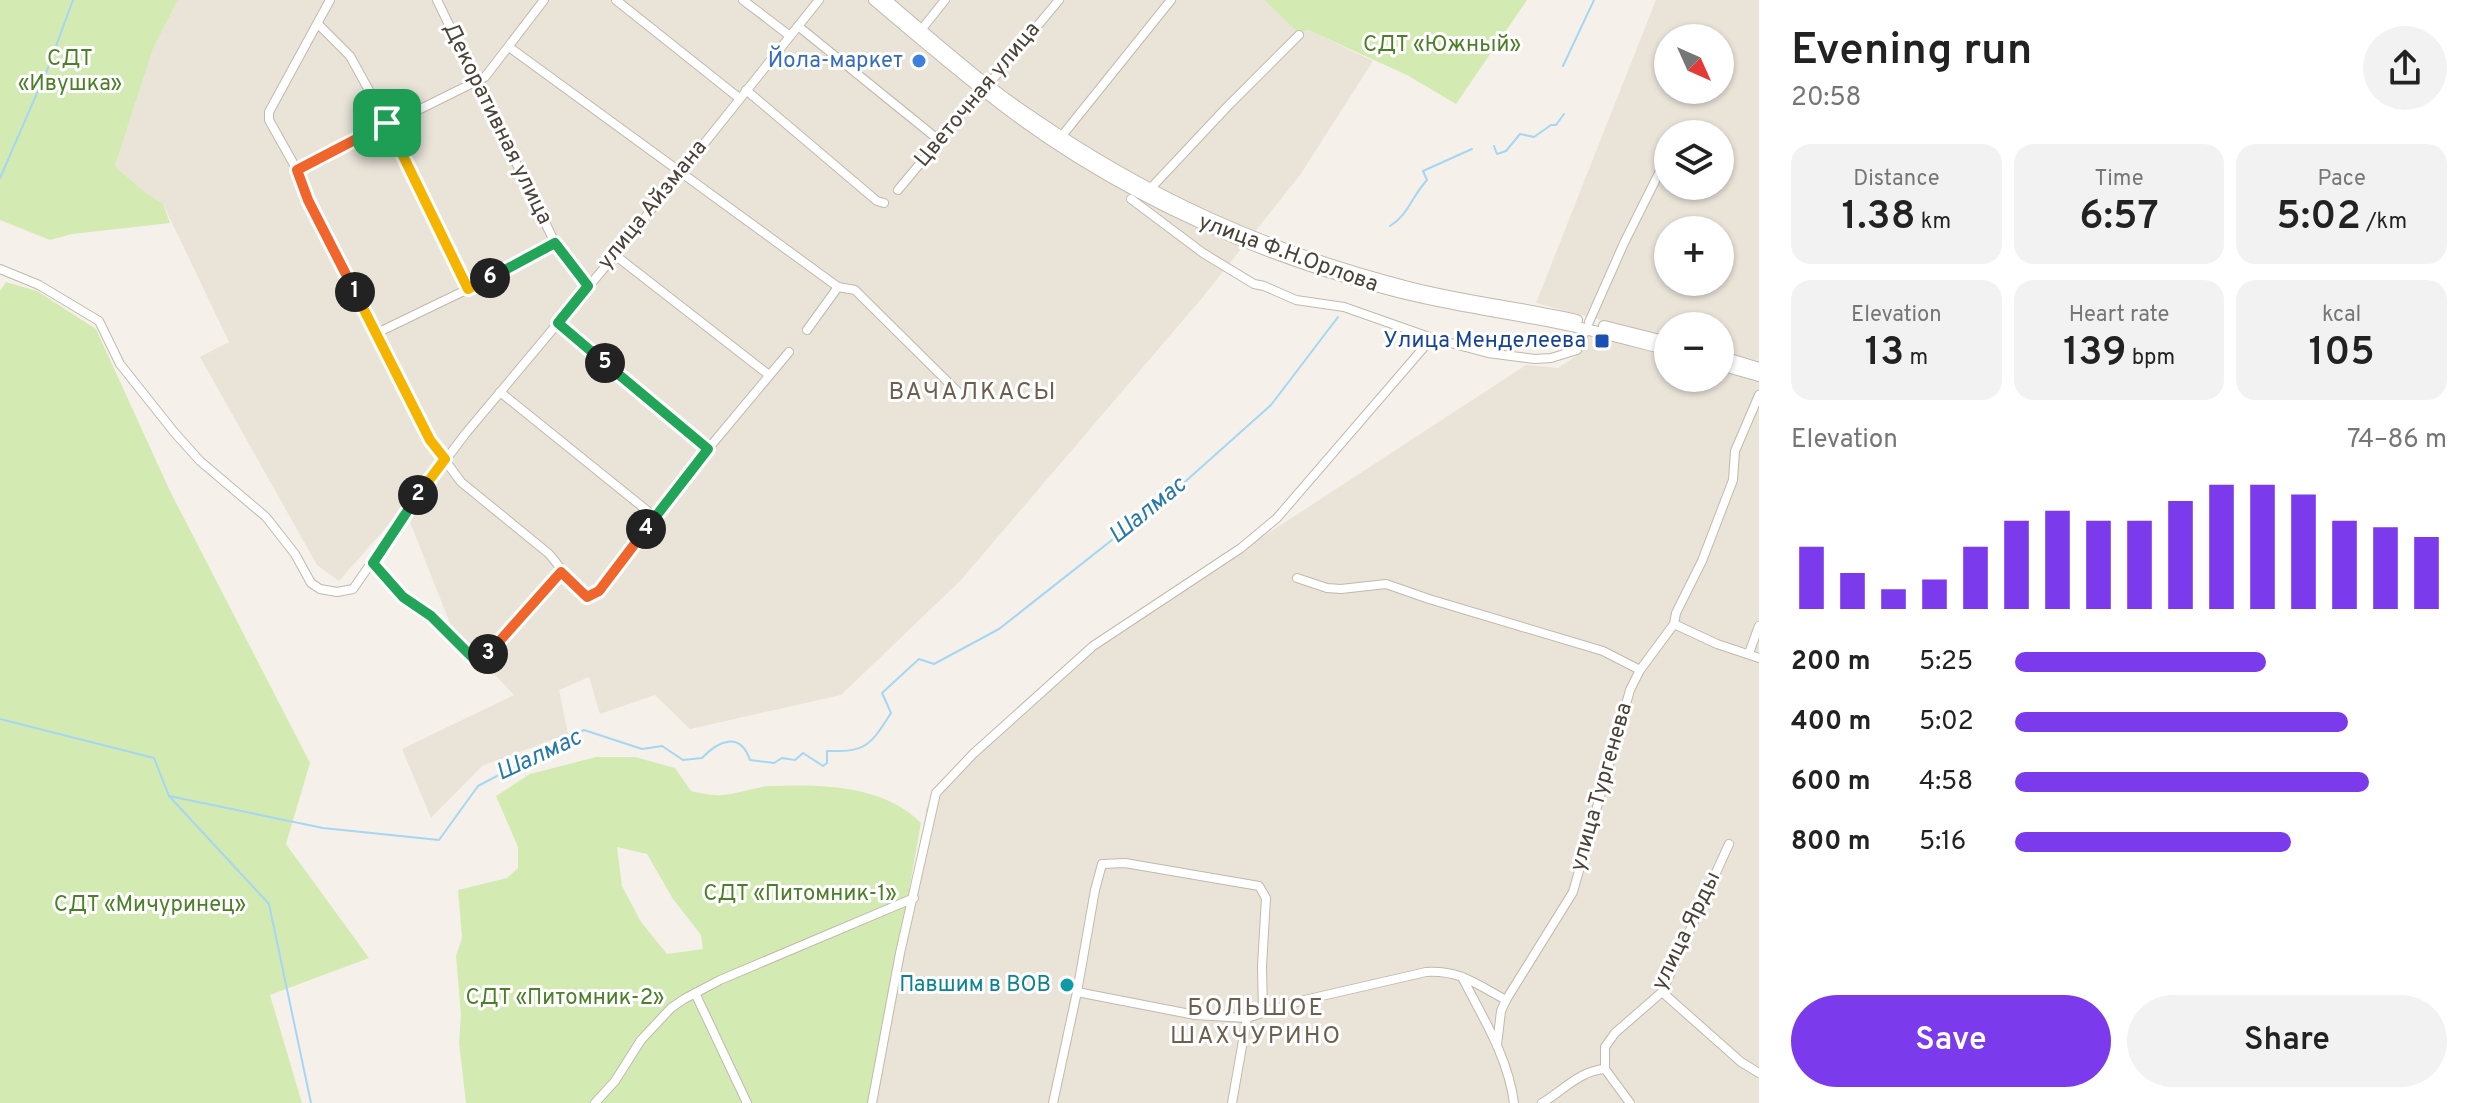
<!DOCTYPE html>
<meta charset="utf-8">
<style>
body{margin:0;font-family:Overpass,sans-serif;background:#f2f2f2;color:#222;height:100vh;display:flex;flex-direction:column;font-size:30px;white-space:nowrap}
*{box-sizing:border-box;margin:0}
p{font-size:26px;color:#767676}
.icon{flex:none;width:44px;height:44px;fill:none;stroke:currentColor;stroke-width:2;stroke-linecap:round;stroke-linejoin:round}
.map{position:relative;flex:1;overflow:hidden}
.details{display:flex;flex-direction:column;background:#fff;width:720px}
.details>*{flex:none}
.needle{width:52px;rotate:135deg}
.tools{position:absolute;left:1654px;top:24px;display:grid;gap:16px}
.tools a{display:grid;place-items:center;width:80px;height:80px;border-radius:50%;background:#fff;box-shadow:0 2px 6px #0004;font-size:40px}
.pin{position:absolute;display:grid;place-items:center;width:68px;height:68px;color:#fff;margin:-34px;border-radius:16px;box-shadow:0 4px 12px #0006}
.km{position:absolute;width:40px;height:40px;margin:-20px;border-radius:50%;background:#222;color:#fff;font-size:22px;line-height:40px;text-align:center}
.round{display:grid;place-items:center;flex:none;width:84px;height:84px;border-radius:42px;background:#f2f2f2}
.overview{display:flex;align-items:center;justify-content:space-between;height:136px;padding:0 32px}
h1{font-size:44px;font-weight:600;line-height:60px}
.stats{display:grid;grid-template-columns:repeat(3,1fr);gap:12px;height:136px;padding:8px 32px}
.stats div{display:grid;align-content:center;border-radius:20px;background:#f2f2f2;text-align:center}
.stats b{font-size:40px;font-weight:600}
.stats small{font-size:22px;font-weight:400}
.stats p{font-size:22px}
.chart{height:224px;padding:16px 32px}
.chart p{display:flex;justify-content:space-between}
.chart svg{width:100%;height:144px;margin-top:8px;stroke:#7c3aed;stroke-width:6}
.action{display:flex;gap:16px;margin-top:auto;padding:16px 32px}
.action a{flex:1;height:92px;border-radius:48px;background:#7c3aed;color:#fff;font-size:32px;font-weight:600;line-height:92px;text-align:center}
.action a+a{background:#f2f2f2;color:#222}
ul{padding:0 32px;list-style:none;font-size:26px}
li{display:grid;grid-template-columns:128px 96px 1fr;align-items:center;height:60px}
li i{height:20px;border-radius:10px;background:#7c3aed}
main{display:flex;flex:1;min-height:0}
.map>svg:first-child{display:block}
</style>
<main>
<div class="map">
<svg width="1759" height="1103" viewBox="0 0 1759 1103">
<rect width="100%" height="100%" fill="#f5f1ea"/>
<g fill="#e9e3d8" fill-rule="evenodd">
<path d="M178 0H1264L1298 33 1308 30 1373 61 1300 175 1202 298 960 581 841 695 690 729 655 695 600 714 589 677 559 690 568 734 482 766 431 818 402 749 514 695 453 631 404 507 339 581 317 565 200 357 229 342 163 204 141 189 115 166 153 49Z"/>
<path d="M1656 0H1759V366L1720 354V326H1668V338L1536 303ZM1668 38H1720V90H1668ZM1668 134H1720V186H1668ZM1668 230H1720V282H1668Z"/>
<path d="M1590 333 1668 354V378H1720V367L1759 378V1103H874L927 806 940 781 1094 647 1526 365 1558 368 1576 356Z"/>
</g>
<g fill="#d3ebb2" fill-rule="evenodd">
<path d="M0 0H178L153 49 115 166 141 189 163 204 170 223 72 234 50 240 0 220Z"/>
<path d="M1264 0H1527L1456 104 1407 75 1308 30 1298 33Z"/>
<path d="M6 282 37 291 96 329 170 491 310 763 286 844 369 958 270 995 302 1103H0V291Z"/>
<path d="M596 757H635L675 768 691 791C701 793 712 796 722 795 738 794 754 787 770 786 820 784 885 785 921 823L871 1103H466L459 1043 461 1014 456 956 462 938 458 890 507 878 518 868V847L496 796 530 774ZM617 847 647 854 673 899 701 935 703 949 667 954 641 922 622 886Z"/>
</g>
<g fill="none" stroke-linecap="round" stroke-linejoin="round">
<g stroke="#a5d6f3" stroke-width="2">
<path d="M1563 66 1594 0"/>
<path d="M1494 146 1497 154 1506 151 1520 134 1534 137 1551 125H1556L1564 114"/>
<path d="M0 178 48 68 73 0"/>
<path d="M1390 226C1408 215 1412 196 1427 180L1423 171 1472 149"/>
<path d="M0 719 154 758 169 796 323 828 439 840 478 786 584 730 642 749 662 746 683 760 702 758C718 741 740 731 750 760L774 763 782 758 795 760 803 753 823 766 827 763V751C866 752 870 746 891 713L882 693 919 659 934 664 999 629 1178 488 1271 405 1338 317"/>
<path d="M169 796 269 904 311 1103"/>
</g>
<g stroke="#c1b9ac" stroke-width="10">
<g id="minor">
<path d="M330 0 269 112V120L297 170 308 200 430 440 461 482 548 553C562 567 568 585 587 597L599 591 708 449 789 352"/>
<path d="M437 0 555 243 588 286"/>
<path d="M616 0 739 98"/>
<path d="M743 0 790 36"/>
<path d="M318 24 350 56 387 123 468 289"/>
<path d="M798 26 940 141"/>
<path d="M921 30 945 0"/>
<path d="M509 47 838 287 855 290 958 392"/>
<path d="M988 85 1059 0"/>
<path d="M746 90 877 201 884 203"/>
<path d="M1061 137 1171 0"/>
<path d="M297 170 485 77 544 0"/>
<path d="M1150 189 1227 107 1299 35"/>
<path d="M898 190 982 89"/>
<path d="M1131 199 1203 253 1254 284 1264 286 1296 300 1344 307 1432 338 1488 353 1535 359 1551 358 1577 350 1586 329"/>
<path d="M615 255 769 375"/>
<path d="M0 269 39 285 99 321 120 364 174 432 200 461 266 517 295 554 311 583 320 589 337 592 353 589 413 503 466 433 615 255 819 0"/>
<path d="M1589 322 1624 243 1667 157"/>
<path d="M558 323 708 449"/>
<path d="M807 330 838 287"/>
<path d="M377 333 468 289 555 243"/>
<path d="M500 392 655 517"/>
<path d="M373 563 403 597 431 616 477 660 491 652 561 572"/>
<path d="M1297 578 1327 588 1341 589 1386 584 1429 599 1603 651 1640 670"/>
<path d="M1674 624 1717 644 1759 658"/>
<path d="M1749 653 1759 626"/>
<path d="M1462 977C1483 1018 1508 1057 1514 1103"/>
<path d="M1077 992 1195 1015 1247 1018 1300 1001 1426 972C1460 970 1476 984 1506 1000"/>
<path d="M1662 992 1741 1062 1759 1073"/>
<path d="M695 993 747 1103"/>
<path d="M1497 1045 1501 1011 1506 1000 1573 892 1630 690 1640 670 1674 624 1676 613 1702 561 1733 480 1735 451 1759 395"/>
<path d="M595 1103 615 1081 641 1040 671 1008 684 999 720 980 914 898"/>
<path d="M872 1103 900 953 936 793 973 754 1093 646 1241 548 1277 518 1432 338"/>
<path d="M1053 1103 1077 992 1095 890 1102 864 1125 863 1259 886 1266 898 1262 966 1263 1013"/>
<path d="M1232 1103 1247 1018"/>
<path d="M1542 1103C1564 1090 1579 1071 1605 1069"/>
<path d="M1630 1103 1605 1069V1047L1615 1033 1662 992 1729 844"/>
</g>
</g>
<g stroke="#c1b9ac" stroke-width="12">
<g id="tertiary">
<path d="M874 0C920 39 966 79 1015 115 1124 195 1248 251 1379 287 1439 304 1501 312 1562 324 1598 331 1633 341 1668 350"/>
<path d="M886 0C933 40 980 82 1032 117 1150 198 1266 250 1405 286 1461 301 1520 307 1577 320"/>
<path d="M1604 326 1668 342"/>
<path d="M1720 356 1759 368"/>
<path d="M1720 365 1759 376"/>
</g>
</g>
<use href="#minor" stroke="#fff" stroke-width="8"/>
<use href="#tertiary" stroke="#fff" stroke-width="10"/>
</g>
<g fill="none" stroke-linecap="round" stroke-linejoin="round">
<g stroke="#fff" stroke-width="16">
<path id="split-1" d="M355 292 308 200 297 170 387 123"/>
</g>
<g stroke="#fff" stroke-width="16">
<path id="split-2" d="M355 292 430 440 445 459 418 495"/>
</g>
<g stroke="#fff" stroke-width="16">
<path id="split-3" d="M418 495 373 563 403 597 431 616 471 656 477 660 488 654"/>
</g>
<g stroke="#fff" stroke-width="16">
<path id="split-4" d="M488 654 561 572 587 597 599 591 646 529"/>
</g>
<g stroke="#fff" stroke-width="16">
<path id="split-5" d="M605 363 708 449 646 529"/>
</g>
<g stroke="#fff" stroke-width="16">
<path id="split-6" d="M490 278 555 243 588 286 558 323 605 363"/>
</g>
<g stroke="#fff" stroke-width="16">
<path id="split-7" d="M387 123 468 289 490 278"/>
</g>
<use href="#split-1" stroke="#f0652b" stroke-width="10"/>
<use href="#split-2" stroke="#f5b400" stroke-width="10"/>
<use href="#split-3" stroke="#22a559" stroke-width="10"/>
<use href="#split-4" stroke="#f0652b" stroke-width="10"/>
<use href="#split-5" stroke="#22a559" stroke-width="10"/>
<use href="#split-6" stroke="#22a559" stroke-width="10"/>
<use href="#split-7" stroke="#f5b400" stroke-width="10"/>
</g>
<circle fill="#3f7fe0" stroke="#fff" stroke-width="3" cx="919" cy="61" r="8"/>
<rect fill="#1a4fb4" stroke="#fff" stroke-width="3" x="1594" y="333" width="16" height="16" rx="4"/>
<circle fill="#0f9aa8" stroke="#fff" stroke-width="3" cx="1067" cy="985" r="8"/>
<g text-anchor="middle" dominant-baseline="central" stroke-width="6" stroke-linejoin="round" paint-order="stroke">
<g font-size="22" fill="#4c7f27" stroke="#fff">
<text x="1442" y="45">СДТ «Южный»</text>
<text x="70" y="59">СДТ<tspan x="70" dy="25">«Ивушка»</tspan></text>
<text x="800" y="894">СДТ «Питомник-1»</text>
<text x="150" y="905">СДТ «Мичуринец»</text>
<text x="565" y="998">СДТ «Питомник-2»</text>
</g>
<g font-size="22" fill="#366cbe" stroke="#fff" text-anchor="end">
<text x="903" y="61">Йола-маркет</text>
</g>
<g font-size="22" fill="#4a4237" stroke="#fff">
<text transform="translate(978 95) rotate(-50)">Цветочная улица</text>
<text transform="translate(497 124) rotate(64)">Декоративная улица</text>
<text transform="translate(653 205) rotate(-51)">улица Айзмана</text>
<text transform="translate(1288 254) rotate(20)">улица Ф.Н.Орлова</text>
<text transform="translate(1602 787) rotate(-74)">улица Тургенева</text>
<text transform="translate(1687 931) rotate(-64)">улица Ярды</text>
</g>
<g font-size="22" fill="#164399" stroke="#fff" text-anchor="end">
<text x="1586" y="341">Улица Менделеева</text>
</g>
<g font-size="22" fill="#0d838f" stroke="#fff" text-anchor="end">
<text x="1051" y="985">Павшим в ВОВ</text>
</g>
<g font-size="24" letter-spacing="2" fill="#6d5f4e" stroke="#fff">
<text x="973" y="393">ВАЧАЛКАСЫ</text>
<text x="1256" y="1009">БОЛЬШОЕ<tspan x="1256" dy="28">ШАХЧУРИНО</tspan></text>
</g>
<g font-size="24" font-style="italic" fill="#2878aa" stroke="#fff">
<text transform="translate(1148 511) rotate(-39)">Шалмас</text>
<text transform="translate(539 756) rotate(-25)">Шалмас</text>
</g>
</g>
</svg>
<div class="tools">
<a><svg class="needle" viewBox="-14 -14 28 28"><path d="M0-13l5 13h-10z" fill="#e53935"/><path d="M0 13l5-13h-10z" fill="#767676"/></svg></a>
<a><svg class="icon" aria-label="layers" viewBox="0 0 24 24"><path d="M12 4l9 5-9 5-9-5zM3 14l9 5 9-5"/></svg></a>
<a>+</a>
<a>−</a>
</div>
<div class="pin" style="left:387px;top:123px;background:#1e9e55"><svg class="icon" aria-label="arrive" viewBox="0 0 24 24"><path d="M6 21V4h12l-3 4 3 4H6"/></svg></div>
<b class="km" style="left:355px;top:292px">1</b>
<b class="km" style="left:418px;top:495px">2</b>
<b class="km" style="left:488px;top:654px">3</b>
<b class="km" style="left:646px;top:529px">4</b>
<b class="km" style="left:605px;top:363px">5</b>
<b class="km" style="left:490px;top:278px">6</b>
</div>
<section class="details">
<div class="overview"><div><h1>Evening run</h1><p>20:58</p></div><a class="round"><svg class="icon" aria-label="share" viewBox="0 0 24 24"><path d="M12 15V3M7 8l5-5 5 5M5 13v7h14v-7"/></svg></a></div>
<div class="stats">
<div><p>Distance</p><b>1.38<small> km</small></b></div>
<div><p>Time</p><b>6:57</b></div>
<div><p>Pace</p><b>5:02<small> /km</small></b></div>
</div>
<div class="stats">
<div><p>Elevation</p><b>13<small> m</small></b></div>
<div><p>Heart rate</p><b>139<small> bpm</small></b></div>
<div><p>kcal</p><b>105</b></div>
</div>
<div class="chart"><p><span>Elevation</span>74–86 m</p>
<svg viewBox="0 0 160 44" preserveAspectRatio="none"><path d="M5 44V25M15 44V33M25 44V38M35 44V35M45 44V25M55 44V17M65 44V14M75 44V17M85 44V17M95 44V11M105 44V6M115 44V6M125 44V9M135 44V17M145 44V19M155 44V22"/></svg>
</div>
<ul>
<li><b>200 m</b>5:25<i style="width:58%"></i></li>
<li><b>400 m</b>5:02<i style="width:77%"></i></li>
<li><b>600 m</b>4:58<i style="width:82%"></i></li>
<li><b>800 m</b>5:16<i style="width:64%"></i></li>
</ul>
<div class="action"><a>Save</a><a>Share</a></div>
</section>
</main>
